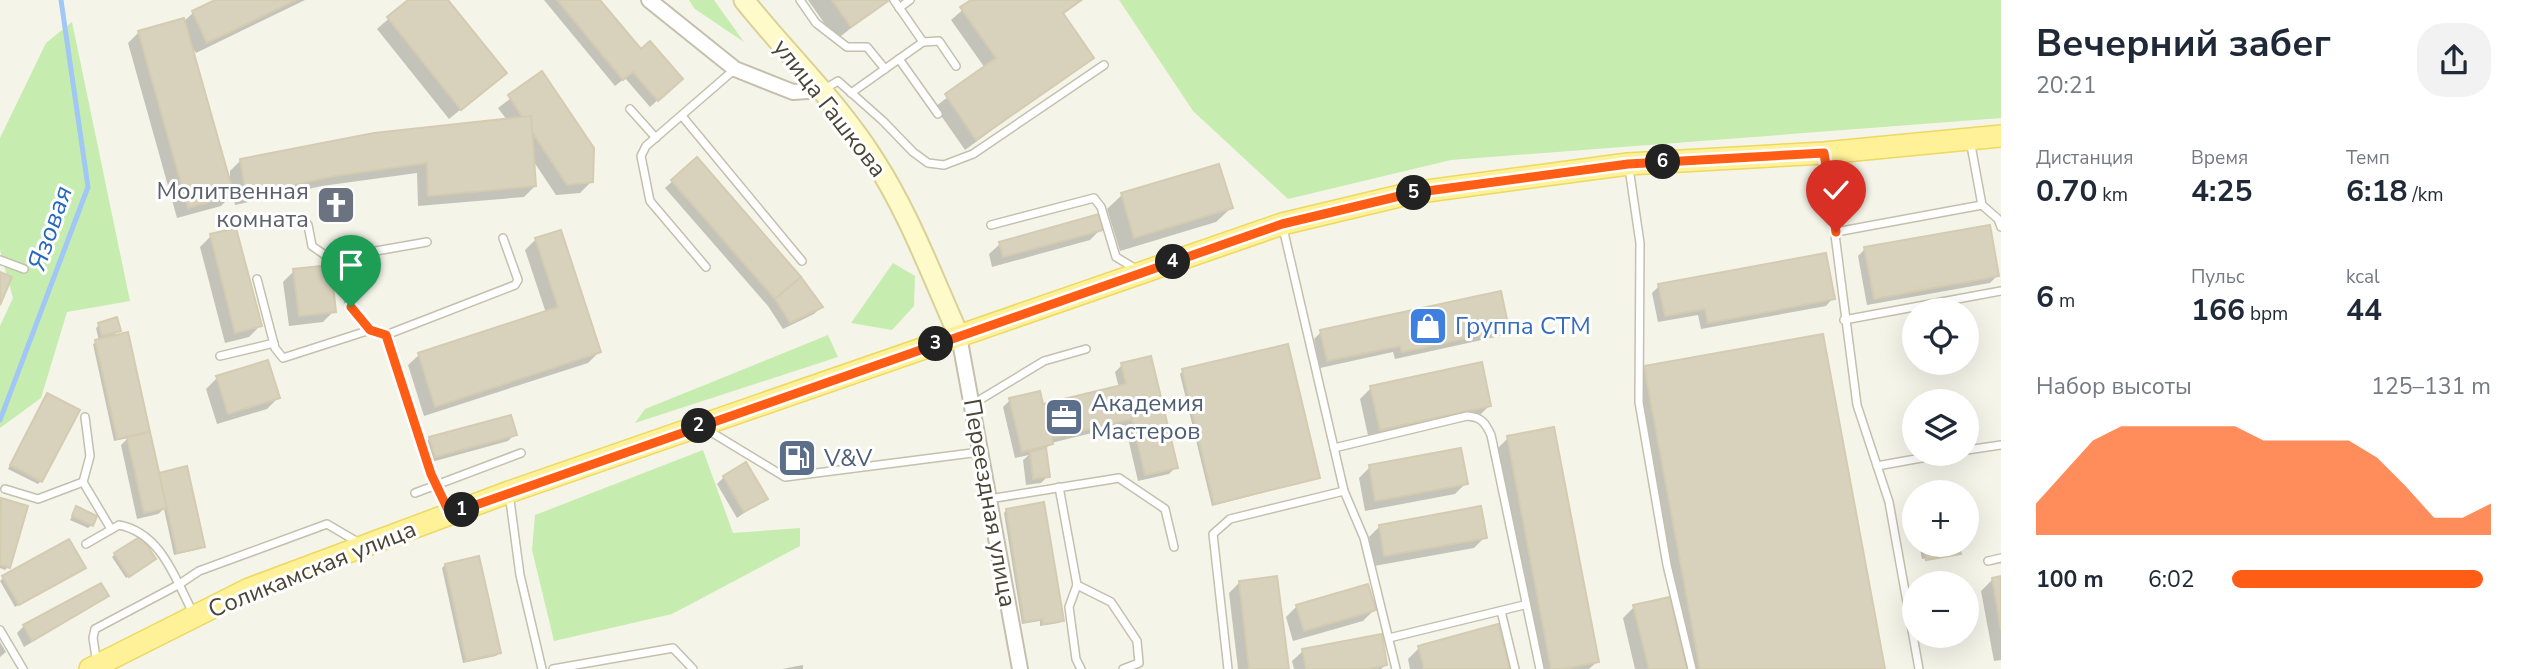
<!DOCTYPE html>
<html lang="ru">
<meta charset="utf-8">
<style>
body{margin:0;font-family:"Nunito Sans",sans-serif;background:#f2f2f3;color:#1f2937;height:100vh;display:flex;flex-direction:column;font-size:26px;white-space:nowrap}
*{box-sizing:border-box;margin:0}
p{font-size:23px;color:#747a83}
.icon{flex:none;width:38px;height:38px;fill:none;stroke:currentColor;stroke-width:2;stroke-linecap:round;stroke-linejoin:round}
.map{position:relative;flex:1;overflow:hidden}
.details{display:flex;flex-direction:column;background:#fff;width:525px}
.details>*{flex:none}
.tools{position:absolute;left:1902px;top:298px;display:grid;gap:14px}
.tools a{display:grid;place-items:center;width:77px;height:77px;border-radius:50%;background:#fff;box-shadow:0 7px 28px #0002;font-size:35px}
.pin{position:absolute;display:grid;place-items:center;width:60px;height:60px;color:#fff;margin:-72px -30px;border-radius:50% 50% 50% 0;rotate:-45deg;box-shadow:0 0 7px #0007}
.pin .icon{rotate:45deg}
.km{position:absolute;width:35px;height:35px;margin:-18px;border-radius:50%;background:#222;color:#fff;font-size:19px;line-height:35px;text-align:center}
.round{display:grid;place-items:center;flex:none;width:74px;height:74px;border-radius:28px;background:#f2f2f3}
.head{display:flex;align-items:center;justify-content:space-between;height:119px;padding:0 35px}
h1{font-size:38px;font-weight:700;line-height:52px}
.metrics{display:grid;grid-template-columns:repeat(3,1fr);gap:10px;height:119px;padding:7px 35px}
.metrics div{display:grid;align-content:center}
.metrics b{font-size:30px;font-weight:700}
.metrics small{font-size:19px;font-weight:400}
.metrics p{font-size:19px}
.chart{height:196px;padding:14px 35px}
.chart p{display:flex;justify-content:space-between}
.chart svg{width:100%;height:126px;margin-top:7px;fill:#ff5c16;opacity:.7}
ul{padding:0 35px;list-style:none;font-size:23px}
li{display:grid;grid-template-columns:112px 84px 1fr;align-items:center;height:52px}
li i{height:18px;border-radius:9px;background:#ff5c16}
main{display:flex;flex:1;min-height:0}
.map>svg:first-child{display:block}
</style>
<main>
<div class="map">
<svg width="2001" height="669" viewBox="0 0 2001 669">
<rect width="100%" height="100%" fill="#f5f4e9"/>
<g fill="#c7ecaf">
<path d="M689 0H714L744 42 695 9Z"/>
<path d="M1119 0H2001V118L1451 160 1288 199 1193 111Z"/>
<path d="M72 22 130 301 67 312 41 398 0 428V326L13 298 0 250V138L46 43Z"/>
<path d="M893 263 915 276 914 306 892 330 851 323Z"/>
<path d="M828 335 838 357 635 423 645 409Z"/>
<path d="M703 450 733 533 800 528V546L672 614 554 641 532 550 535 515Z"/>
</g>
<g fill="#0003">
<path d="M219 0H305L196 53 190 45 230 185V171L241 160 507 120 498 108 542 74 591 182 580 193 556 195 532 159 535 186 524 197 418 206 417 173 322 186 235 205 233 194 221 206 177 218 128 43 139 32 183 22 193 13Z"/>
<path d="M410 0H446L505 73 449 119 377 29Z"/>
<path d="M544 0H597L673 86 650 107 625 78 615 86Z"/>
<path d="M808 0H885V1L836 40Z"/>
<path d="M974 0H1083L1062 15 1091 57 965 150 935 107 985 68 951 20Z"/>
<path d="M696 160 816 296 821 307 814 314 783 329 768 306 665 188Z"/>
<path d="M1122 195 1231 208 1216 222 1120 251 1107 209Z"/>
<path d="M1101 229 1090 240 992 267 989 254 1000 244Z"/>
<path d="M211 236 260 326 249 337 225 343 200 247Z"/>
<path d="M536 239 599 352 588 363 424 416 408 365 419 355 546 313 525 250Z"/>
<path d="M1865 249 1997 276 1990 283 1867 305 1858 256Z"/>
<path d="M294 271 334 311 323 322 289 326 283 282Z"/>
<path d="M1659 286 1833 298 1826 306 1701 329 1698 315 1658 322 1652 293Z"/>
<path d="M99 325 119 330 111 338 127 334 158 475 204 546 200 549 174 555 164 509 158 514 137 519 121 445 128 438 114 441 93 344 99 341 96 328Z"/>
<path d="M1507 329 1500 336 1395 359 1393 352 1320 368 1314 339 1321 332Z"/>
<path d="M1122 365 1176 467 1169 474 1138 481 1125 425 1051 443 1045 450 1048 476 1041 483 1026 485 1023 460 1029 455 1015 458 1003 407 1010 400 1042 406 1119 388 1115 372Z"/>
<path d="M1645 368 1883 669H1635L1623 618 1634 607 1682 654 1685 653 1634 379Z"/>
<path d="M1183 371 1319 478 1212 506 1180 374Z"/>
<path d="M217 378 278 398 267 409 217 424 206 389Z"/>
<path d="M1371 388 1489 406 1478 417 1369 440 1360 399Z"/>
<path d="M47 395 41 481 38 484 8 469Z"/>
<path d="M515 434 508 441 428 463 423 445 430 438Z"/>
<path d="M1508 438 1597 662 1589 669H1539L1497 449Z"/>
<path d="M1370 467 1466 483 1455 494 1365 511 1359 478Z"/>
<path d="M724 477 765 498 737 518 717 484Z"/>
<path d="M2 500 8 567 5 570 0 568Z"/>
<path d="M77 508 92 525 88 528 70 520Z"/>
<path d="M1007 510 1062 620 1059 623 1040 626V621L1022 624 1004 513Z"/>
<path d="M1380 526 1485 537 1474 548 1374 566 1369 537Z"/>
<path d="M1919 544H1957L1958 552 1922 559Z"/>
<path d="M115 554 151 562 126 578 112 557Z"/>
<path d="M445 565 499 653 496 656 463 663 442 568Z"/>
<path d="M80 570 15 607 0 581 3 578Z"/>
<path d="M2001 578V660L1994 661 1981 591 1992 580Z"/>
<path d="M1240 582 1287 669H1238L1229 593Z"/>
<path d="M107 596 24 647 17 633 24 626Z"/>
<path d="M1297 606 1374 610 1363 621 1293 641 1286 617Z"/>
<path d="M0 642 6 652 0 657Z"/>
<path d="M1419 648 1508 669H1410L1408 659Z"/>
<path d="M1303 651 1386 665 1381 669H1294L1292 661Z"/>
<path d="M803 665V669H782Z"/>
</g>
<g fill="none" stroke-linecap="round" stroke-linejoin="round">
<path stroke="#a1c7f6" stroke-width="5" d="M0 420 88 187 61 0"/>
</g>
<g fill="#d8d2bd" stroke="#d4cbb0" stroke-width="2">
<path d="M215 0H296L207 43 192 11Z"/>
<path d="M408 0H448L507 73 461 110 387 17Z"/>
<path d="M557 0H600L641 49 650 41 683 79 658 101 633 72 623 80Z"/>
<path d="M832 0H887L888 1 851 27Z"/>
<path d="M971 0H1081L1063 13 1094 58 976 140 945 94 996 58 960 7Z"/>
<path d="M184 18 234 195 188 208 138 31Z"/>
<path d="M542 71 594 148 593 182 567 185 508 95Z"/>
<path d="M531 116 536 186 428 196 427 163 335 176 246 195 240 159 374 133Z"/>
<path d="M697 157 801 277 775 299 671 180Z"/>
<path d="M1219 164 1233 208 1134 238 1121 193Z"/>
<path d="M1099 214 1103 230 1003 257 999 242Z"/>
<path d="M1990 225 1999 276 1874 299 1864 247Z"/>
<path d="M236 228 262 326 235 333 210 234Z"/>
<path d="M561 230 601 352 435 407 418 353 558 307 535 238Z"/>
<path d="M1826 253 1835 299 1708 323 1705 309 1665 316 1658 284Z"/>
<path d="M331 265 336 312 299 316 293 269Z"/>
<path d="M0 272 12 277 0 305Z"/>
<path d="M801 277 823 307 790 323 775 299Z"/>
<path d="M1501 291 1509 329 1402 352 1400 346 1327 361 1320 330Z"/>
<path d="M117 317 121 331 102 336 98 323Z"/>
<path d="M128 332 150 432 117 439 95 340Z"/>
<path d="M1823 334 1885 669H1700L1644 366Z"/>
<path d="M1288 344 1320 478 1214 504 1182 369Z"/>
<path d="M1151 356 1178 468 1145 475 1132 419 1052 438 1053 444 1022 452 1009 398 1040 391 1043 404 1126 384 1121 363Z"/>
<path d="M268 360 280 398 228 414 216 376Z"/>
<path d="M1482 362 1491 406 1380 430 1370 386Z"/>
<path d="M47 393 80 410 42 482 10 465Z"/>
<path d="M511 415 517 435 435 457 429 437Z"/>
<path d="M1554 427 1599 662 1563 669H1551L1507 436Z"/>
<path d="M150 432 167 508 144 513 127 437Z"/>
<path d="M1046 448 1050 477 1033 479 1030 452Z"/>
<path d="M1461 448 1468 484 1375 501 1369 465Z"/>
<path d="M746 462 768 499 744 512 723 476Z"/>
<path d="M187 466 205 547 177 553 159 473Z"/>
<path d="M1 498 28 506 10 568 0 565Z"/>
<path d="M1044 502 1064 621 1043 624 1042 619 1024 622 1006 509Z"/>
<path d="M76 506 97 516 93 526 72 516Z"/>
<path d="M1481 506 1487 538 1384 556 1379 525Z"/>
<path d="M141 536 156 559 129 577 114 553Z"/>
<path d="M69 539 86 568 19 605 2 576Z"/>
<path d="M1923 544H1959L1961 554 1926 560Z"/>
<path d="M479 556 501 653 466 661 445 564Z"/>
<path d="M1277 576 1289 669H1249L1239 581Z"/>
<path d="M2001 576V630L1992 578Z"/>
<path d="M101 583 109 596 32 641 23 625Z"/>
<path d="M1368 584 1376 610 1304 631 1296 605Z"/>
<path d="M1670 597 1687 669H1649L1633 605Z"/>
<path d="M1498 624 1510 669H1424L1418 646Z"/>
<path d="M1382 634 1387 665 1367 669H1306L1302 649Z"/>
</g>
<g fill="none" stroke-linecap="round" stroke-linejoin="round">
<g stroke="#c5c0ad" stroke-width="10">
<g id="lane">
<path d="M800 0 816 23 847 47H867L885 69"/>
<path d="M899 8 910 0"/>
<path d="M923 42 939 41 956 66"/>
<path d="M899 59 938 114"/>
<path d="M823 90 838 81 883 121 913 152 928 163 944 165 973 154 1104 65"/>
<path d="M851 93 923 42 894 0"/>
<path d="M630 109 656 138"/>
<path d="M682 116 802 261"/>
<path d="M1825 157 1857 405 1889 502 1919 669"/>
<path d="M1629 168 1640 243 1639 402 1667 565 1692 669"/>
<path d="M1982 205 1998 219 2001 227"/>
<path d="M267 222 302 218 308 225 312 246 335 262 341 277"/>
<path d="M991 225 1094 198 1101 207 1116 257 1136 269"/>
<path d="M1283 228 1344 491 1364 538 1396 669"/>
<path d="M1836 232 1982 205 1970 140"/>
<path d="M0 260 24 269"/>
<path d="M706 267 650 201 641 156 646 146 735 69"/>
<path d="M257 279 275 348 283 358 370 330 386 335 431 474 448 511"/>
<path d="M1844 320 2001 291"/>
<path d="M370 330 351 307 341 277 376 251 427 242"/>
<path d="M386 335 515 285 518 280 503 238"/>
<path d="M220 356 274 343"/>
<path d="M973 404 1044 361 1086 349"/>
<path d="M85 417 90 456 83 482 111 529"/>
<path d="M706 429 785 477 980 452"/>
<path d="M1334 448 1467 416C1481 417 1485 422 1491 435L1540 669"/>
<path d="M1967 450 2001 445"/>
<path d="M1877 466 1949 453"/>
<path d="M1059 487 1077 585 1069 607 1076 659 1081 669"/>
<path d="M5 489 38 499 83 482"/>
<path d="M415 493 521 453"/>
<path d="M509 493 520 575 542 669"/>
<path d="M989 499 1119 478 1165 509 1174 547"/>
<path d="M86 544 119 525C161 533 175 578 193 613"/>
<path d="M1988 561 2001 558"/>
<path d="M1077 585 1111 602 1137 641 1139 663 1123 669"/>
<path d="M1501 611 1515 669"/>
<path d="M0 630 23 669"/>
<path d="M1389 638 1524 605"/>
<path d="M97 664 93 638 95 629 178 585 199 571 327 524 361 544"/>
<path d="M553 669 673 648 693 669"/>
<path d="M1228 669 1213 534 1230 519 1344 491"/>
</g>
</g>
<g stroke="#c5c0ad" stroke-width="18">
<g id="street">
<path d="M649 0 735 69 793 92 822 90"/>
<path d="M959 336 1020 669"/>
</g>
</g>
<g stroke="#d9d196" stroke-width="23">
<path id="secondary" d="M744 0C786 53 836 100 873 158 909 213 932 276 959 336"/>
</g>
<g stroke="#edd860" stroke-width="24">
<path id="primary" d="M90 669 249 589 509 492 1282 224 1412 193 1628 164 1824 153 2001 136"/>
</g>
<use href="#lane" stroke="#fff" stroke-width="7"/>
<use href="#street" stroke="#fff" stroke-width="14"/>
<use href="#secondary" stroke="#fffac9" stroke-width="19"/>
<use href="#primary" stroke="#fff198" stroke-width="21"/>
</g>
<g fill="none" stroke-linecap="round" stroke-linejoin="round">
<g stroke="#fff" stroke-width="14">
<path id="route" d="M351 307 370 330 386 335 431 474 450 514 1282 224 1412 193 1628 164 1824 153 1836 232"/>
</g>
<use href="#route" stroke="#ff5c16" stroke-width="9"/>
</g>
<defs>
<g id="church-square" transform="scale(2.0125)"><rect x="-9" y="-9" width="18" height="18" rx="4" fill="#6b7280" stroke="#fff"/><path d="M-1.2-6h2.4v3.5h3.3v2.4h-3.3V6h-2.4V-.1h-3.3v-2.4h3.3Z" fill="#fff"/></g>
<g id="shop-square" transform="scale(2.0125)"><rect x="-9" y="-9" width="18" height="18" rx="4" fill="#3f7fe0" stroke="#fff"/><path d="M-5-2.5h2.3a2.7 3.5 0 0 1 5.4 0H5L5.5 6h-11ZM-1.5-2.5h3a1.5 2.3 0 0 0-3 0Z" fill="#fff"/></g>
<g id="office-square" transform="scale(2.0125)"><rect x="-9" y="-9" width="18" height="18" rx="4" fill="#5c6f8a" stroke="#fff"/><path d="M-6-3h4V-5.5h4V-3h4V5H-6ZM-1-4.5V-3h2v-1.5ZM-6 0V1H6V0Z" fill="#fff"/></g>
<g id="fuel-square" transform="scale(2.0125)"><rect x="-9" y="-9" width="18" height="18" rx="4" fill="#5c6f8a" stroke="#fff"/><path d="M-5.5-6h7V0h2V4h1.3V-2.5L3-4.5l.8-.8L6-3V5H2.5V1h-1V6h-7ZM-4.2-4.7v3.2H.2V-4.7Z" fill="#fff"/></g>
</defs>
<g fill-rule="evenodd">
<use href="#church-square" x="336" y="205"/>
<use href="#shop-square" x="1428" y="326"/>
<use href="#office-square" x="1064" y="417"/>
<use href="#fuel-square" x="797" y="458"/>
</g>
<g text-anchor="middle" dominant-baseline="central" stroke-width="6" stroke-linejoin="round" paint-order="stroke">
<g font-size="24" fill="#4a4536" stroke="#fff">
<text transform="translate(830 108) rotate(52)">улица Гашкова</text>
<text transform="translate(990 503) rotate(80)">Переездная улица</text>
<text transform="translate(312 569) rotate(-22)">Соликамская улица</text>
</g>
<g font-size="24" fill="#5b616d" stroke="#fff" text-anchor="end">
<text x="309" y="191">Молитвенная<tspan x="309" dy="28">комната</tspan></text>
</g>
<g font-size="24" fill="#366cbe" stroke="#fff" text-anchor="start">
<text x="1455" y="326">Группа СТМ</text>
</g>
<g font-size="24" fill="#4e5e75" stroke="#fff" text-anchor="start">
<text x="1091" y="403">Академия<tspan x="1091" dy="28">Мастеров</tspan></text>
<text x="824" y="458">V&amp;V</text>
</g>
<g font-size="26" font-style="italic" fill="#2668bf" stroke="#fff">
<text transform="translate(50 228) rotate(-71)">Язовая</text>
</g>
</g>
</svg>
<div class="tools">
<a><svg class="icon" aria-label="locate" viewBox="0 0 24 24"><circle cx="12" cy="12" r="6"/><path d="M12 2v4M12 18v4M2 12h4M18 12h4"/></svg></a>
<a><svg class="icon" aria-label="layers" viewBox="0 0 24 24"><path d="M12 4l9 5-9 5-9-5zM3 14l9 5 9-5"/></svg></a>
<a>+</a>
<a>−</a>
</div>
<div class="pin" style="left:351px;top:307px;background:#1e9e55"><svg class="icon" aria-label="arrive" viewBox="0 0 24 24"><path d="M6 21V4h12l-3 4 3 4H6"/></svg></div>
<div class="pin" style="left:1836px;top:232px;background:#d93025"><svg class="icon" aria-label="check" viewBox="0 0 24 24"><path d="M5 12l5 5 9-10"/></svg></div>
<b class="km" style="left:462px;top:510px">1</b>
<b class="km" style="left:699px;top:426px">2</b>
<b class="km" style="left:936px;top:344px">3</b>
<b class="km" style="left:1173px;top:262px">4</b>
<b class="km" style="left:1414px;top:193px">5</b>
<b class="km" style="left:1663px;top:162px">6</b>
</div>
<section class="details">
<div class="head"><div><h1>Вечерний забег</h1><p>20:21</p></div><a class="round"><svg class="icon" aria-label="share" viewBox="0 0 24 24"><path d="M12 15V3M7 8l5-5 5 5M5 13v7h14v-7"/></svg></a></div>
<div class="metrics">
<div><p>Дистанция</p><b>0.70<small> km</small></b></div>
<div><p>Время</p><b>4:25</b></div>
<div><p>Темп</p><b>6:18<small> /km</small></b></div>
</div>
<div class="metrics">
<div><b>6<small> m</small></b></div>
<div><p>Пульс</p><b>166<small> bpm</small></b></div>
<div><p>kcal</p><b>44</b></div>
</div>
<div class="chart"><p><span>Набор высоты</span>125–131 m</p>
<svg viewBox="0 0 160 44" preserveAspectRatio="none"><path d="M0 44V33L10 22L20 11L30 6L40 6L50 6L60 6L70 6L80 11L90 11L100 11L110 11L120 17L130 27L140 38L150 38L160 33V44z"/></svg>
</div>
<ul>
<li><b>100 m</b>6:02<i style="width:97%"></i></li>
</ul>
</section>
</main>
